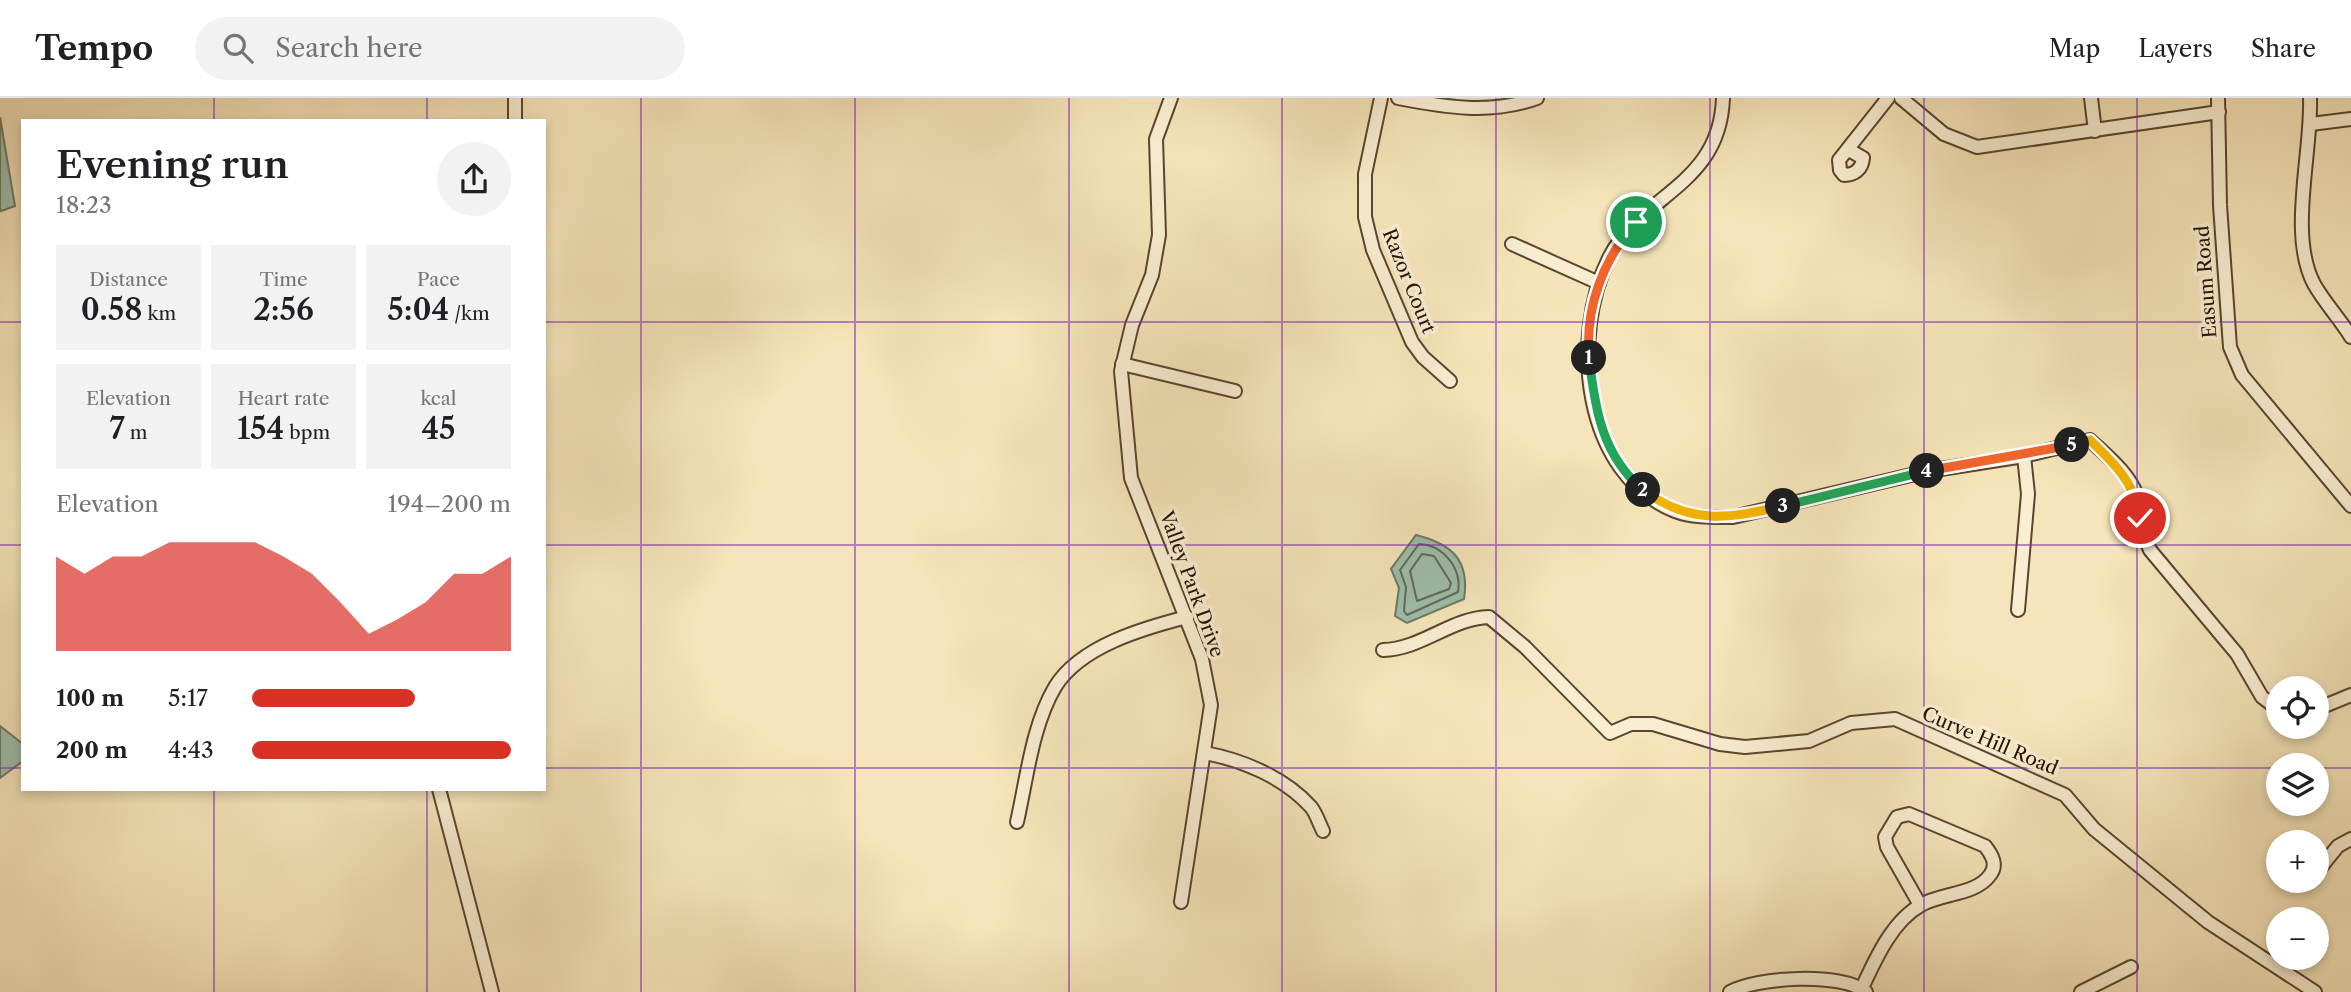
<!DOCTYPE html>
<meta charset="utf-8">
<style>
body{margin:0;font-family:"Libre Caslon Text",serif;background:#f2f2f2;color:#202124;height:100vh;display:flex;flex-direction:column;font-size:26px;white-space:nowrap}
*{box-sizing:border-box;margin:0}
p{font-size:23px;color:#757577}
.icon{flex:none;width:38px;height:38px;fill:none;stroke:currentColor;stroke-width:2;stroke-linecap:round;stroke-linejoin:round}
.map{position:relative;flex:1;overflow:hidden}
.details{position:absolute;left:21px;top:21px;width:525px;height:672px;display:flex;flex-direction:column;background:#fff;border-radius:0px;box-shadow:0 4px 10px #0003}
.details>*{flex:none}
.buttons{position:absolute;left:2266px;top:578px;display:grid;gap:14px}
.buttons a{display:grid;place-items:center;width:63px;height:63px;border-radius:50%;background:#fff;box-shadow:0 4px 10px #0003;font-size:35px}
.pin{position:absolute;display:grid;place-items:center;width:60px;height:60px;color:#fff;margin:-30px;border:4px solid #fff;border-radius:50%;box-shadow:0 2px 7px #0007}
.km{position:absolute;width:35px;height:35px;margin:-18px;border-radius:50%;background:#222;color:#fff;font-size:19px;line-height:35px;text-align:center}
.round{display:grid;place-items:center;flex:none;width:74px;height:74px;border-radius:37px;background:#f2f2f2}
.overview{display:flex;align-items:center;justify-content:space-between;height:119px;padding:0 35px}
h1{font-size:38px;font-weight:600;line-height:52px}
.figures{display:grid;grid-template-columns:repeat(3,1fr);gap:10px;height:119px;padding:7px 35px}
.figures div{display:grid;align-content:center;border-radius:0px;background:#f2f2f2;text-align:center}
.figures b{font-size:30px;font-weight:600}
.figures small{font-size:19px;font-weight:400}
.figures p{font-size:19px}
.chart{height:196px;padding:14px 35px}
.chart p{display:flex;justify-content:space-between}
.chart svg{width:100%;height:126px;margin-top:7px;fill:#d93025;opacity:.7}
ul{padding:0 35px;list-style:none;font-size:23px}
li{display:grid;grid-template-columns:112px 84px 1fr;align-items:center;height:52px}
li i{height:18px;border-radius:9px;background:#d93025}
header{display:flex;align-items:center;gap:42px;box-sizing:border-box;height:98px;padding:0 35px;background:#fff;border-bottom:2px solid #e0e0e0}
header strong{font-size:33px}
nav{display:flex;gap:38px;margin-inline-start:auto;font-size:24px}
.search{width:490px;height:63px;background:#f2f2f2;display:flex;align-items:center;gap:18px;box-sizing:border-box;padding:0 24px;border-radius:38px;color:#757577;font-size:26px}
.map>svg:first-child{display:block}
</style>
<header>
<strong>Tempo</strong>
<div class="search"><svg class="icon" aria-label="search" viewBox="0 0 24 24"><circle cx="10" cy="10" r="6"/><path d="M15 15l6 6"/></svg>Search here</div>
<nav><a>Map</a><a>Layers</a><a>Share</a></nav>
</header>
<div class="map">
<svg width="2351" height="894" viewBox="0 0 2351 894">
<rect width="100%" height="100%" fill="#f6e5ba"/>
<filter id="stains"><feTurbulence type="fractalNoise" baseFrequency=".00286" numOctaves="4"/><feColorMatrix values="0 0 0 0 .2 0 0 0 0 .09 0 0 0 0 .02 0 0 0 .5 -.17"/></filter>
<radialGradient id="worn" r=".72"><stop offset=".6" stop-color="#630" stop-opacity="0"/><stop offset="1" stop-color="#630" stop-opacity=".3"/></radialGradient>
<g fill="#9dbfac" stroke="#6d7967" stroke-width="2">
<path d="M0 19 15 108 1 113 0 112Z"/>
<path d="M1416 437C1452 446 1470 462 1464 501L1407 525 1395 518 1399 490 1391 471Z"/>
<path d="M0 628 23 646V663L0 680Z"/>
</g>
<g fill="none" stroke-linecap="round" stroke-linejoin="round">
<g stroke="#626856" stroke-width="2">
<path d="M1419 446C1443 447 1462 470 1458 494L1407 517 1404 513 1406 489 1400 472Z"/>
<path d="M1422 456 1434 458 1451 485 1449 491 1417 503 1410 473Z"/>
</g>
<g stroke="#5a452e" stroke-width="16">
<g id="street">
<path d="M1171 0 1156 41 1159 137 1152 177 1132 227 1121 273 1131 380 1202 561 1211 607 1181 804"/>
<path d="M1381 0 1365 76V119L1373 152 1412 244 1423 259 1450 283"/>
<path d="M1398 0C1445 9 1490 17 1537 0"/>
<path d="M1723 0C1720 88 1642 95 1609 160 1570 239 1582 376 1675 413 1693 420 1714 419 1733 419L1928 373 2024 358 2090 342C2107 358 2129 375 2137 398 2143 416 2141 434 2150 452L2237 556 2262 599 2278 611"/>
<path d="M1901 0 1944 36 1977 49 2219 14"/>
<path d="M2091 0 2095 33"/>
<path d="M2218 0 2220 107 2230 249 2242 277 2351 408"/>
<path d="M2310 0C2312 55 2288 137 2314 186 2324 204 2340 221 2351 239"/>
<path d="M515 23V0"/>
<path d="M2311 26 2351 21"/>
<path d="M1849 52 1863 60C1862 71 1855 77 1844 77L1840 72 1839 62 1888 0"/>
<path d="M1512 146 1599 185"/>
<path d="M1122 266 1235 293"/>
<path d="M2018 512 2028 396 2024 358"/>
<path d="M1383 552C1422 551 1451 520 1489 519L1525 549 1610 635 1631 626H1653L1720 646 1745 649 1809 643 1851 625 1895 621 2065 697 2094 731 2208 824 2315 894"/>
<path d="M2317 611 2351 597"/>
<path d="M1205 655C1242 662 1284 679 1311 709 1316 715 1319 725 1323 733"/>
<path d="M439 691 492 894"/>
<path d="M1017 724C1027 680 1032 628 1055 589 1080 548 1144 530 1187 519"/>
<path d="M2317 774 2338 748 2351 741"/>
<path d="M1862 890C1875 862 1892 823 1921 807 1941 795 1976 797 1990 777 1998 767 1992 757 1985 748L1909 716 1897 719 1885 739 1887 749 1920 807"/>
<path d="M1730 894C1757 879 1841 874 1866 894"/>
<path d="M2081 894 2131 869"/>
</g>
</g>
<use href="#street" stroke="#f9eed2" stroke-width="12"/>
</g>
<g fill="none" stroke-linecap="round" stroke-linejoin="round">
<g stroke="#fff" stroke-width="14">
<path id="split-1" d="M1589 260C1585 209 1603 162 1636 124"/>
</g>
<g stroke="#fff" stroke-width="14">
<path id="split-2" d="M1589 260C1595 311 1602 357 1643 392"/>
</g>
<g stroke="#fff" stroke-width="14">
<path id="split-3" d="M1643 392C1690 427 1729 421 1783 408"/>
</g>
<g stroke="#fff" stroke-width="14">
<path id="split-4" d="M1783 408 1927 373"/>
</g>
<g stroke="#fff" stroke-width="14">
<path id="split-5" d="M1927 373 2072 347"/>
</g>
<g stroke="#fff" stroke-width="14">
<path id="split-6" d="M2072 347 2090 342C2115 366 2135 385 2140 420"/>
</g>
<use href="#split-1" stroke="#f0652b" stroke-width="9"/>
<use href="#split-2" stroke="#22a559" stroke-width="9"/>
<use href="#split-3" stroke="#f5b400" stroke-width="9"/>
<use href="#split-4" stroke="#22a559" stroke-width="9"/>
<use href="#split-5" stroke="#f0652b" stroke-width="9"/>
<use href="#split-6" stroke="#f5b400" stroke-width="9"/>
</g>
<path fill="none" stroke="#7b2cbf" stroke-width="2" stroke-opacity="0.55" d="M214 0V23M427 0V23M641 0V894M855 0V894M1069 0V894M1282 0V894M1496 0V894M1710 0V894M1924 0V894M2137 0V894M0 224H23M544 224H2351M0 447H23M544 447H2351M0 670H23M544 670H2278M2317 670H2351M214 691V894M427 691V894"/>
<g text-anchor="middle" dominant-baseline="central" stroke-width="7" stroke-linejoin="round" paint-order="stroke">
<g font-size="19" fill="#261000" stroke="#f9eed2">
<text transform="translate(1409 183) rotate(68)">Razor Court</text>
<text transform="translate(2206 184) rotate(-94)">Easum Road</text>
<text transform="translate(1192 486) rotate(70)">Valley Park Drive</text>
<text transform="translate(1990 643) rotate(23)">Curve Hill Road</text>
</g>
</g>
<rect width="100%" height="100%" filter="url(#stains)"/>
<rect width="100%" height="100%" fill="url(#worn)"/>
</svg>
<div class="buttons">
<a><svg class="icon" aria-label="locate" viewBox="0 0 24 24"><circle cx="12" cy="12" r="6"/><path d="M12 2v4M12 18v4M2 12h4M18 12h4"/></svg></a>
<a><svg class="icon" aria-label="layers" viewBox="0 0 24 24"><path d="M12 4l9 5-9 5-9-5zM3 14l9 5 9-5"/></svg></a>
<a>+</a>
<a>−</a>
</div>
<div class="pin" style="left:1636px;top:124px;background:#1e9e55"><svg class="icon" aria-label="arrive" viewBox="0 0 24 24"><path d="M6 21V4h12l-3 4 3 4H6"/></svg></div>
<div class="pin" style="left:2140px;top:420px;background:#d93025"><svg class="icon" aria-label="check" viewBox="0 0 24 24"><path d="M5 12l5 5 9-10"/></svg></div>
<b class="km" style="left:1589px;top:260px">1</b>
<b class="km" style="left:1643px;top:392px">2</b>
<b class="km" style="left:1783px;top:408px">3</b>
<b class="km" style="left:1927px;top:373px">4</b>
<b class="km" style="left:2072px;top:347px">5</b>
<section class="details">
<div class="overview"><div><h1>Evening run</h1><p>18:23</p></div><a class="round"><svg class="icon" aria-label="share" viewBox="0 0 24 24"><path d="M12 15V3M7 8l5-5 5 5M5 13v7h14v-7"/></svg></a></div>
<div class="figures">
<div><p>Distance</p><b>0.58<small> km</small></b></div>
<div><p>Time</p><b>2:56</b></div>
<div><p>Pace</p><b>5:04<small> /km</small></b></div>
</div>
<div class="figures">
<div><p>Elevation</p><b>7<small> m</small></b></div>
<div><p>Heart rate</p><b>154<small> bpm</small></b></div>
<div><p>kcal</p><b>45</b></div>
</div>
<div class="chart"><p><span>Elevation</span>194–200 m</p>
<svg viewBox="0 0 160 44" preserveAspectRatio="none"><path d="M0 44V11L10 17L20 11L30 11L40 6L50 6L60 6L70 6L80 11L90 17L100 27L110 38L120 33L130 27L140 17L150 17L160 11V44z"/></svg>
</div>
<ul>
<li><b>100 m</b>5:17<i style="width:63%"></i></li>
<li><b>200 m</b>4:43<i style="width:100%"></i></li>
</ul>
</section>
</div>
